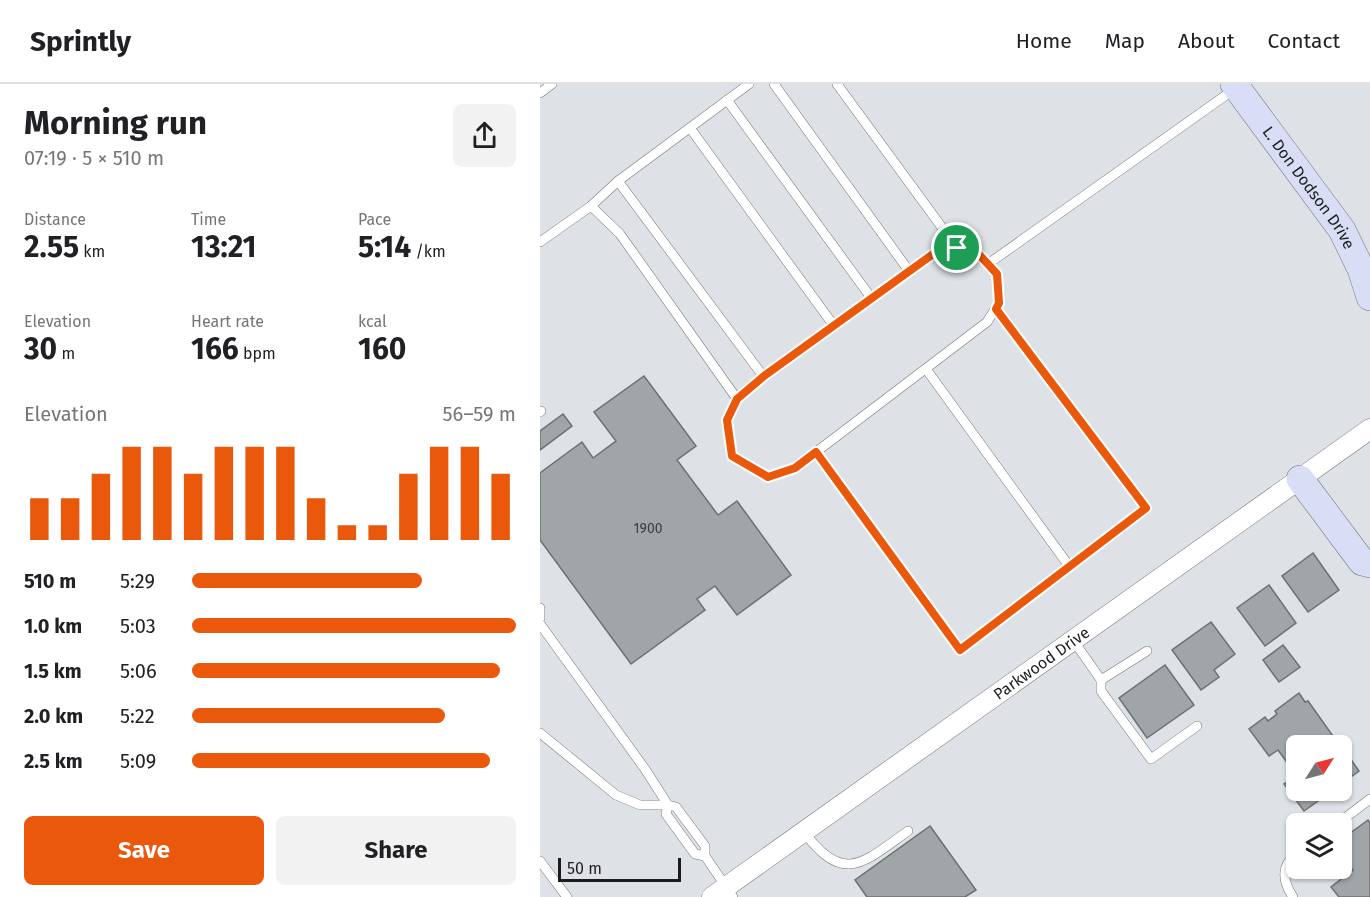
<!DOCTYPE html>
<meta charset="utf-8">
<style>
body{margin:0;font-family:"Fira Sans",sans-serif;background:#f2f2f2;color:#202124;height:100vh;display:flex;flex-direction:column;font-size:22px;white-space:nowrap}
*{box-sizing:border-box;margin:0}
p{font-size:20px;color:#757577}
.icon{flex:none;width:33px;height:33px;fill:none;stroke:currentColor;stroke-width:2;stroke-linecap:round;stroke-linejoin:round}
.map{position:relative;flex:1;overflow:hidden}
.drawer{display:flex;flex-direction:column;background:#fff;width:540px}
.drawer>*{flex:none}
.needle{width:39px;rotate:54deg}
.buttons{position:absolute;left:746px;top:651px;display:grid;gap:12px}
.buttons a{display:grid;place-items:center;width:66px;height:66px;border-radius:9px;background:#fff;box-shadow:0 2px 4px #0004;font-size:30px}
.scale{position:absolute;left:18px;bottom:15px;width:123px;box-sizing:border-box;padding-left:6px;border:3px solid #1b1c1e;border-top:0;font-size:16px;line-height:21px;white-space:nowrap;color:#1b1c1e;-webkit-text-stroke:4px #dee2e6;paint-order:stroke}
.pin{position:absolute;display:grid;place-items:center;width:51px;height:51px;color:#fff;margin:-26px;border:3px solid #fff;border-radius:50%;box-shadow:0 2px 6px #0007}
.round{display:grid;place-items:center;flex:none;width:63px;height:63px;border-radius:9px;background:#f2f2f2}
.overview{display:flex;align-items:center;justify-content:space-between;height:102px;padding:0 24px}
h1{font-size:33px;font-weight:700;line-height:45px}
.figures{display:grid;grid-template-columns:repeat(3,1fr);gap:9px;height:102px;padding:6px 24px}
.figures div{display:grid;align-content:center}
.figures b{font-size:30px;font-weight:700}
.figures small{font-size:16px;font-weight:400}
.figures p{font-size:16px}
.chart{height:168px;padding:12px 24px}
.chart p{display:flex;justify-content:space-between}
.chart svg{width:100%;height:108px;margin-top:6px;stroke:#ea580c;stroke-width:6}
.action{display:flex;gap:12px;margin-top:auto;padding:12px 24px}
.action a{flex:1;height:69px;border-radius:9px;background:#ea580c;color:#fff;font-size:24px;font-weight:700;line-height:69px;text-align:center}
.action a+a{background:#f2f2f2;color:#202124}
ul{padding:0 24px;list-style:none;font-size:20px}
li{display:grid;grid-template-columns:96px 72px 1fr;align-items:center;height:45px}
li i{height:15px;border-radius:8px;background:#ea580c}
header{display:flex;align-items:center;gap:36px;box-sizing:border-box;height:84px;padding:0 30px;background:#fff;border-bottom:2px solid #e0e0e0}
header strong{font-size:28px}
nav{display:flex;gap:33px;margin-inline-start:auto;font-size:21px}
main{display:flex;flex:1;min-height:0}
.map>svg:first-child{display:block}
</style>
<header>
<strong>Sprintly</strong>
<nav><a>Home</a><a>Map</a><a>About</a><a>Contact</a></nav>
</header>
<main>
<section class="drawer">
<div class="overview"><div><h1>Morning run</h1><p>07:19 · 5 × 510 m</p></div><a class="round"><svg class="icon" aria-label="share" viewBox="0 0 24 24"><path d="M12 15V3M7 8l5-5 5 5M5 13v7h14v-7"/></svg></a></div>
<div class="figures">
<div><p>Distance</p><b>2.55<small> km</small></b></div>
<div><p>Time</p><b>13:21</b></div>
<div><p>Pace</p><b>5:14<small> /km</small></b></div>
</div>
<div class="figures">
<div><p>Elevation</p><b>30<small> m</small></b></div>
<div><p>Heart rate</p><b>166<small> bpm</small></b></div>
<div><p>kcal</p><b>160</b></div>
</div>
<div class="chart"><p><span>Elevation</span>56–59 m</p>
<svg viewBox="0 0 160 44" preserveAspectRatio="none"><path d="M5 44V27M15 44V27M25 44V17M35 44V6M45 44V6M55 44V17M65 44V6M75 44V6M85 44V6M95 44V27M105 44V38M115 44V38M125 44V17M135 44V6M145 44V6M155 44V17"/></svg>
</div>
<ul>
<li><b>510 m</b>5:29<i style="width:71%"></i></li>
<li><b>1.0 km</b>5:03<i style="width:100%"></i></li>
<li><b>1.5 km</b>5:06<i style="width:95%"></i></li>
<li><b>2.0 km</b>5:22<i style="width:78%"></i></li>
<li><b>2.5 km</b>5:09<i style="width:92%"></i></li>
</ul>
<div class="action"><a>Save</a><a>Share</a></div>
</section>
<div class="map">
<svg width="830" height="813" viewBox="0 0 830 813">
<rect width="100%" height="100%" fill="#dee2e6"/>
<g fill="#a0a5a7" stroke="#6b7172" stroke-width="1.5">
<path d="M104 292 156 362 137 376 178 431 197 417 251 491 197 531 175 502 157 515 165 526 91 580 0 456V389L42 358 53 374 76 357 54 328Z"/>
<path d="M23 330 32 342 0 366V347Z"/>
<path d="M773 469 799 506 768 528 742 492Z"/>
<path d="M729 501 756 539 725 562 697 524Z"/>
<path d="M671 538 695 570 674 586 679 593 661 606 632 566Z"/>
<path d="M743 561 760 583 739 598 723 576Z"/>
<path d="M625 581 654 621 607 654 579 614Z"/>
<path d="M759 609 765 618 768 617 793 652 788 656 792 662H756V691L738 666 729 672 709 645 725 633 728 637 737 630 735 627Z"/>
<path d="M801 665 810 678 812 677 819 687 801 700Z"/>
<path d="M756 692V706H784L782 708 785 712 764 727 744 700Z"/>
<path d="M828 736 830 739V813H799L791 803 813 786 801 770V756Z"/>
<path d="M390 742 436 806 425 813H327L315 796Z"/>
</g>
<g fill="none" stroke-linecap="round" stroke-linejoin="round">
<g stroke="#717478" stroke-width="10">
<g id="lane">
<path d="M209 0 78 97 223 292"/>
<path d="M234 0 369 187"/>
<path d="M297 0 417 164"/>
<path d="M0 9 12 0"/>
<path d="M187 16 332 215"/>
<path d="M150 44 294 242"/>
<path d="M51 122 78 97"/>
<path d="M0 158 51 122 80 150 197 315"/>
<path d="M433 164 457 190 459 219 447 238 255 384 228 393 192 372 187 336 197 315 223 292 400 165Z"/>
<path d="M448 180 696 4"/>
<path d="M386 285 529 482"/>
<path d="M0 328 1 327"/>
<path d="M276 368 420 566 606 424 456 225"/>
<path d="M0 524V534"/>
<path d="M0 540 105 685 128 721"/>
<path d="M533 556 561 596 607 567"/>
<path d="M561 596V607L611 675 657 642"/>
<path d="M0 649 76 711 100 721H128"/>
<path d="M797 740 830 715"/>
<path d="M264 748C304 802 324 778 368 747"/>
<path d="M165 772 155 770 126 730 128 721 136 723 165 762V772L193 813"/>
<path d="M0 777 27 813"/>
<path d="M753 813C743 798 740 782 756 770"/>
</g>
</g>
<g stroke="#717478" stroke-width="21">
<g id="street">
<path id="s1" d="M172 813 830 345"/>
</g>
</g>
<g stroke="#717478" stroke-width="28">
<g id="secondary">
<path id="s2" d="M694 0 802 146 821 185 830 213"/>
<path d="M760 395 822 478 830 480"/>
</g>
</g>
<use href="#lane" stroke="#fff" stroke-width="9"/>
<use href="#street" stroke="#fff" stroke-width="20"/>
<use href="#secondary" stroke="#d9ddf5" stroke-width="27"/>
</g>
<g fill="none" stroke-linecap="round" stroke-linejoin="round">
<g stroke="#fff" stroke-width="12">
<path id="route" d="M417 164H433L457 190 459 219 456 225 606 424 420 566 276 368 255 384 228 393 192 372 187 336 197 315 224 292 400 165Z"/>
</g>
<use href="#route" stroke="#ea580c" stroke-width="8"/>
</g>
<g text-anchor="middle" dominant-baseline="central" stroke-width="4.5" stroke-linejoin="round" paint-order="stroke">
<g font-size="14" fill="#3c3e40">
<text x="108" y="444">1900</text>
</g>
<g font-size="16" fill="#1b1c1e" stroke="#dee2e6">
<text stroke="none"><textPath href="#s2" startOffset="128">L. Don Dodson Drive</textPath></text>
<text stroke="none"><textPath href="#s1" startOffset="404">Parkwood Drive</textPath></text>
</g>
</g>
</svg>
<div class="buttons">
<a><svg class="needle" viewBox="-14 -14 28 28"><path d="M0-13l5 13h-10z" fill="#e53935"/><path d="M0 13l5-13h-10z" fill="#757577"/></svg></a>
<a><svg class="icon" aria-label="layers" viewBox="0 0 24 24"><path d="M12 4l9 5-9 5-9-5zM3 14l9 5 9-5"/></svg></a>
</div>
<div class="scale">50 m</div>
<div class="pin" style="left:417px;top:164px;background:#1e9e55"><svg class="icon" aria-label="arrive" viewBox="0 0 24 24"><path d="M6 21V4h12l-3 4 3 4H6"/></svg></div>
</div>
</main>
